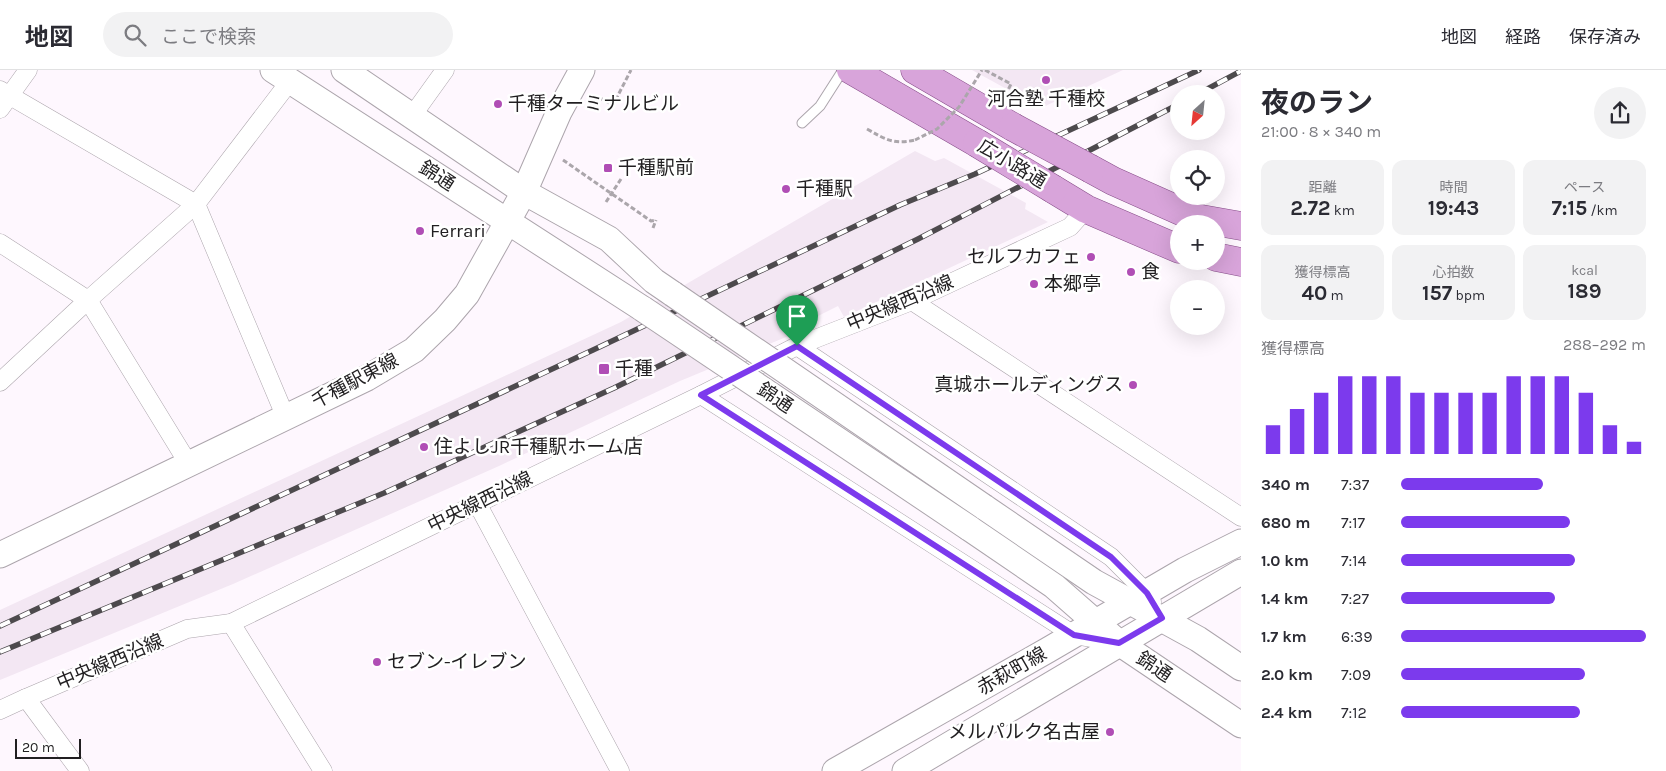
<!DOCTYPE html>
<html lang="ja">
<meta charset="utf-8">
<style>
body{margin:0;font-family:Karla,"Noto Sans JP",sans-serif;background:#f2f2f3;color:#2b2b33;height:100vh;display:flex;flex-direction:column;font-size:19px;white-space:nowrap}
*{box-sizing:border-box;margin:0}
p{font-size:16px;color:#7c7c81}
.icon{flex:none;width:28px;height:28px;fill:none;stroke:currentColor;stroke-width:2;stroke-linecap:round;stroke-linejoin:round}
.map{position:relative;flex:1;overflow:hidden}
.details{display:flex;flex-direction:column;background:#fff;width:425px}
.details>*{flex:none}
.needle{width:32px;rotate:207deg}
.fabs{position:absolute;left:1170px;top:15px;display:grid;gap:10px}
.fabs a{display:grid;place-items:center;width:55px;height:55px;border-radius:50%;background:#fff;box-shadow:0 5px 20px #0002;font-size:25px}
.scale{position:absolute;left:15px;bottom:12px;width:66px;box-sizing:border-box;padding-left:5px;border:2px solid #211f21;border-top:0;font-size:14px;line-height:18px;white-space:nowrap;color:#211f21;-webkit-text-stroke:4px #fff;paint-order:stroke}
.pin{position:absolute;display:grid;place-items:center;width:42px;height:42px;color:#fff;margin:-51px -21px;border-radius:50% 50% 50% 0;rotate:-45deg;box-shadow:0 0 5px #0007}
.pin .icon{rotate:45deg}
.round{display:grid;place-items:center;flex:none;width:52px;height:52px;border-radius:26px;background:#f2f2f3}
.headline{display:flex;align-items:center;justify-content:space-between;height:85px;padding:0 20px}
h1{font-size:28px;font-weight:700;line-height:38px}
.figures{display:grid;grid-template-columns:repeat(3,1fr);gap:8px;height:85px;padding:5px 20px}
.figures div{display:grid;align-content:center;border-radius:12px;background:#f2f2f3;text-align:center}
.figures b{font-size:21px;font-weight:700}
.figures small{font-size:14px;font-weight:400}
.figures p{font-size:14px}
.chart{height:140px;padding:10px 20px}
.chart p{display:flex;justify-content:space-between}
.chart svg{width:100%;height:90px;margin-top:5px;stroke:#7c3aed;stroke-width:6}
ul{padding:0 20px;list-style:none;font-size:16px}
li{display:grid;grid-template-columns:80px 60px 1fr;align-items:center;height:38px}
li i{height:12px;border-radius:6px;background:#7c3aed}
header{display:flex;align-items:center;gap:30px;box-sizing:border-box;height:70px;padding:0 25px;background:#fff;border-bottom:1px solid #e1e1e2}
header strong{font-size:24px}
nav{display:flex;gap:28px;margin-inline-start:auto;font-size:18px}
.search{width:350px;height:45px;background:#f2f2f3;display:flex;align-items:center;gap:12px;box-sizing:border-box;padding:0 18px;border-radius:28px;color:#7c7c81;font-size:19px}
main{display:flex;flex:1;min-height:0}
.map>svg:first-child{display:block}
</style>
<header>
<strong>地図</strong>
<div class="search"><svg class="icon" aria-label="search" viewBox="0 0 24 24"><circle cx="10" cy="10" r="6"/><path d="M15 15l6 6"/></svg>ここで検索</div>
<nav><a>地図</a><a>経路</a><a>保存済み</a></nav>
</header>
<main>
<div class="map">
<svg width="1241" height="701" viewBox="0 0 1241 701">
<rect width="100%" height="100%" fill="#fef7fe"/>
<g fill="#f3e7f3">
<path d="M972 0H1123L1041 38Z"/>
<path d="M915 81 935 91 944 88 1026 133 1025 139 1048 152 844 247 838 236 812 249 815 255 680 311 499 396 233 514 0 610V540L621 252Z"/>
</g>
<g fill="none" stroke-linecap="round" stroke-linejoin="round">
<g stroke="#aca5ac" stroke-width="11">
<path id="lane" d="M802 53 820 36 843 0"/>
</g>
<g stroke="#aca5ac" stroke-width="19">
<g id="street">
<path d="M0 20 196 134 286 348"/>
<path d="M0 39 28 0"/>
<path d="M412 46 445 0"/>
<path d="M0 173 88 230 188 393"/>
<path d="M912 231 1241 447"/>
<path d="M797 276 1111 487 1147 523 1152 532"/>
<path d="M0 312 88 230 196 134 290 11"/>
<path d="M701 325 1074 565 1119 573"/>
<path d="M477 433 620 701"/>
<path d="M231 553 323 701"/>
<path d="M26 628 80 701"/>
<path d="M0 640 26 628 187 559 231 553 701 325 797 276 912 231 1070 157 1086 139"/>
</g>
</g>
<g stroke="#aca5ac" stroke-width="27">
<g id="secondary">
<path d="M273 0 643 239"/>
<path d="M344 0 524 122 609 169 654 211 673 224"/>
<path d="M984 437 1094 512 1198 569 1241 598"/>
<path d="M969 458 1054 516 1119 573 1241 655"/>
<path d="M0 485 367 308 414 280 445 250 467 224 524 122 559 42 582 0"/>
<path d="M835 701 1048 580 1185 500 1241 472"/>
<path d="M905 701 1241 502"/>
</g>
</g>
<g stroke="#874e89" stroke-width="29">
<g id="primary">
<path d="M851 0 977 73"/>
<path d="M915 0 1013 57"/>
<path d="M1091 99 1113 111 1196 148 1241 156"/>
<path d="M1053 119 1086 139 1179 179"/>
<path d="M1216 187 1241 192"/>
</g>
</g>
<g stroke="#aba6ab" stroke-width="3" stroke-dasharray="5 2.5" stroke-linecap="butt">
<path d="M985 0 1011 14 1008 20"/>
<path d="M598 27 613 35 631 0"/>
<path d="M867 59C885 69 893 75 915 70"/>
<path d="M563 90 651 151 656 150"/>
<path d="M606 132 621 109"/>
<path d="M653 158 656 150"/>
</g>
<use href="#lane" stroke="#fff" stroke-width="9"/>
<use href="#street" stroke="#fff" stroke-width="18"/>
<use href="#secondary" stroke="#fff" stroke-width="25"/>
<use href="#primary" stroke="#d8a4da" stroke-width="28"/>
<g stroke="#4d4a4d" stroke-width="5.5">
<g id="rail">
<path d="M1198 24 1241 1"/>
<path d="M0 556 593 280 900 135 975 104 1199 0"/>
<path d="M0 582 384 423 614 318 918 169 1179 34"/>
</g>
</g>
<use href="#rail" stroke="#fff" stroke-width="4" stroke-dasharray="11" stroke-linecap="butt"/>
<g stroke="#aca5ac" stroke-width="27" stroke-linecap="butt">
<g id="secondary-bridge">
<path d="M673 224 984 437"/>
<path d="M643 239 969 458"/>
</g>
</g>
<g stroke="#874e89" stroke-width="29" stroke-linecap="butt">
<g id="primary-bridge">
<path d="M1013 57 1091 99"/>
<path d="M977 73 1053 119"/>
</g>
</g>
<path stroke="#aba6ab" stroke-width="3" stroke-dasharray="5 2.5" stroke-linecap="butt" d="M915 70 937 59 959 37 982 0"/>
<use href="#secondary-bridge" stroke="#fff" stroke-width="25"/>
<use href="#primary-bridge" stroke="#d8a4da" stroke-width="28"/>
</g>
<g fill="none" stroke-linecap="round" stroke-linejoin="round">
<g stroke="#fff" stroke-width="10">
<path id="route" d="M797 276 1111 487 1147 523 1162 548 1119 573 1074 565 701 325Z"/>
</g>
<use href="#route" stroke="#7c3aed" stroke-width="6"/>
</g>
<g fill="#b04eb5" stroke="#fff" stroke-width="2">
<circle cx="1046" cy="10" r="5"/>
<circle cx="498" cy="34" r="5"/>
<rect x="603" y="93" width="10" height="10" rx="2.5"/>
<circle cx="786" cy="119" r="5"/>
<circle cx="420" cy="161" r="5"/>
<circle cx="1091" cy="187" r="5"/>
<circle cx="1131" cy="202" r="5"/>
<circle cx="1034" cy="214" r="5"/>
<rect x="598" y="293" width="12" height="12" rx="2.5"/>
<circle cx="1133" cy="315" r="5"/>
<circle cx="424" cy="377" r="5"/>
<circle cx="377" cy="592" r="5"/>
<circle cx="1110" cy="662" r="5"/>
</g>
<g text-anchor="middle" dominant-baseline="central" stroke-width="5" stroke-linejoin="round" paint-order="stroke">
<g font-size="19" fill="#211f21" stroke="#fff" text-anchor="start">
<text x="1046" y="29" text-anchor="middle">河合塾 千種校</text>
<text x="508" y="34">千種ターミナルビル</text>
<text x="618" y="98">千種駅前</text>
<text x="796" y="119">千種駅</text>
<text x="430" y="161">Ferrari</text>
<text x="1081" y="187" text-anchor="end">セルフカフェ</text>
<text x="1141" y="202">食</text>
<text x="1044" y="214">本郷亭</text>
<text x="615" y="299">千種</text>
<text x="1123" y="315" text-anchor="end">真城ホールディングス</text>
<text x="434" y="377">住よしJR千種駅ホーム店</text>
<text x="387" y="592">セブン-イレブン</text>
<text x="1100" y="662" text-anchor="end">メルパルク名古屋</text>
</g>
<g font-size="19" fill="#211f21" stroke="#fff">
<text transform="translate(1012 94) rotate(31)">広小路通</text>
<text transform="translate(437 106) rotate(33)">錦通</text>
<text transform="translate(900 233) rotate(-23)">中央線西沿線</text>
<text transform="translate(355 311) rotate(-28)">千種駅東線</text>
<text transform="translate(775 328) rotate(34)">錦通</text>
<text transform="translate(480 432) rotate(-26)">中央線西沿線</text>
<text transform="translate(110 592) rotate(-23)">中央線西沿線</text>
<text transform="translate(1154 597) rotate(34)">錦通</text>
<text transform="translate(1012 601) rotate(-30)">赤萩町線</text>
</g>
</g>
</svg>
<div class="fabs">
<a><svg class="needle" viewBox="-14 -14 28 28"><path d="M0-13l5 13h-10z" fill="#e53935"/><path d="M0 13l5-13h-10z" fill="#7c7c81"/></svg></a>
<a><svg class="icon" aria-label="locate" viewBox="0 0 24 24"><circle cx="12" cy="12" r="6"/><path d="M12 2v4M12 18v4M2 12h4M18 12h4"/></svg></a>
<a>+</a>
<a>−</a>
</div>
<div class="scale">20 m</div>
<div class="pin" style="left:797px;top:276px;background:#1e9e55"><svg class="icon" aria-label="arrive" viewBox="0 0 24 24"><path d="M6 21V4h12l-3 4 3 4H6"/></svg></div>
</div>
<section class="details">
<div class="headline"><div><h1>夜のラン</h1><p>21:00 · 8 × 340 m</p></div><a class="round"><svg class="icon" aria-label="share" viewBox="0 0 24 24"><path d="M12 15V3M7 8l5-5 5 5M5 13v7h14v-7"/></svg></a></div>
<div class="figures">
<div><p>距離</p><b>2.72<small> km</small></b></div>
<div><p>時間</p><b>19:43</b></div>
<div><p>ペース</p><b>7:15<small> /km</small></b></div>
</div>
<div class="figures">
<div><p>獲得標高</p><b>40<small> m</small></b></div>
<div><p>心拍数</p><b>157<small> bpm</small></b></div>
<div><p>kcal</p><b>189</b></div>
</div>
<div class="chart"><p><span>獲得標高</span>288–292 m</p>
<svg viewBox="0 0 160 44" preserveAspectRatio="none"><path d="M5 44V30M15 44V22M25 44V14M35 44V6M45 44V6M55 44V6M65 44V14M75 44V14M85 44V14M95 44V14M105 44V6M115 44V6M125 44V6M135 44V14M145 44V30M155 44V38"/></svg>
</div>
<ul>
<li><b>340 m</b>7:37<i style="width:58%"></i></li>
<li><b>680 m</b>7:17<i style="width:69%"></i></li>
<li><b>1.0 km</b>7:14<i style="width:71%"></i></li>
<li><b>1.4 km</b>7:27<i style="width:63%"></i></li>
<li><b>1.7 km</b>6:39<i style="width:100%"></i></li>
<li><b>2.0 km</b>7:09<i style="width:75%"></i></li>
<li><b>2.4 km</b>7:12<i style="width:73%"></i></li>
</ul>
</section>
</main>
